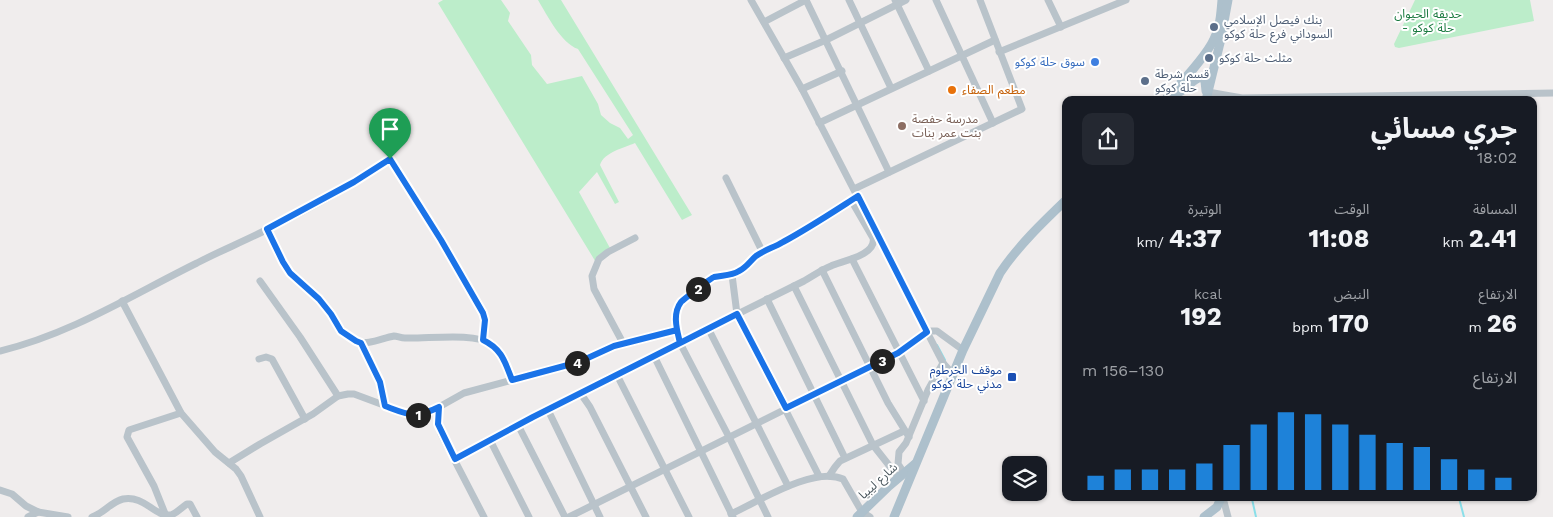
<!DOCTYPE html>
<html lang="ar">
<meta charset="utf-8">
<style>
body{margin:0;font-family:"Work Sans","Noto Sans Arabic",sans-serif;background:#242831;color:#f1f3f6;direction:rtl;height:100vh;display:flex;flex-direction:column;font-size:19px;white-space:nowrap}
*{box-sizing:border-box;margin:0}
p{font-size:16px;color:#9ea1a6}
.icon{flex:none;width:28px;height:28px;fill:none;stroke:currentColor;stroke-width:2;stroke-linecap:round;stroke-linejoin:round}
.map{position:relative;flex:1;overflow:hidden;direction:ltr}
.drawer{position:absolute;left:1062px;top:96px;width:475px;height:405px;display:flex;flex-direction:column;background:#171b24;border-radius:10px;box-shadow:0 1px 4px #0004;direction:rtl}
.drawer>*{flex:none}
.fabs{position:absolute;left:1002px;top:456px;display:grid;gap:10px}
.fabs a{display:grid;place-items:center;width:45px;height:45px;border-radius:10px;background:#171b24;box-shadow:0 1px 4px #0004;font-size:25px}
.pin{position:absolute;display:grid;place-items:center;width:42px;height:42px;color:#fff;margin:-51px -21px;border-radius:50% 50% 50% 0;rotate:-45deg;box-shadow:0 0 5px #0007}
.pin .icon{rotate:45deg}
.km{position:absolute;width:25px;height:25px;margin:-12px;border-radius:50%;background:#222;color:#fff;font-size:14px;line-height:25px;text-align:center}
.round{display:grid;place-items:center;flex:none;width:52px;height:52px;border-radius:10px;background:#242831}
.overview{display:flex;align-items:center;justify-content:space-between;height:85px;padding:0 20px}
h1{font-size:28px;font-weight:700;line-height:38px}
.metrics{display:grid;grid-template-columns:repeat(3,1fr);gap:8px;height:85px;padding:5px 20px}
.metrics div{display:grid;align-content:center}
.metrics b{font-size:25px;font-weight:700}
.metrics small{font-size:14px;font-weight:400}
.metrics p{font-size:14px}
.chart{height:140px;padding:10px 20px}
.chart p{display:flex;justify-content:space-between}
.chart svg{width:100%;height:90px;margin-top:5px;stroke:#1e82d9;stroke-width:6}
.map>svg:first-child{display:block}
</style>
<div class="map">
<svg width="1553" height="517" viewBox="0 0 1553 517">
<rect width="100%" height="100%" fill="#f0eded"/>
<g fill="#bcedca">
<path d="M443 0H501L510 13 508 21 531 55 532 65 547 84 582 76 598 104 601 115 610 123 620 128 628 139 633 135 578 49C561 43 547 15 538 0H561L692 215 682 220 635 143C624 148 604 152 600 165L619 202 615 204 597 172 579 192 610 248 597 264 438 3Z"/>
<path d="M1415 0H1530L1534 21 1399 48 1395 47 1394 44Z"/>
</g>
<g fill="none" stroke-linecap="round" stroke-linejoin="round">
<g stroke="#8adfe9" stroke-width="2">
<path d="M937 345 945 360"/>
<path d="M1459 498 1464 517"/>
<path d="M1252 499 1256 517"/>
</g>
<g stroke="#b9c3ca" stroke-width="7">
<path d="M751 0 802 89 943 363 953 374"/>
<path d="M849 0 891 88"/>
<path d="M895 0 929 71"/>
<path d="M936 0 993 123"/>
<path d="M1048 0 1061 27"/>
<path d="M764 22 806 0 889 172"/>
<path d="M999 52 1126 0"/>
<path d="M784 58 826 40 906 0"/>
<path d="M802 89 842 71"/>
<path d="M1208 92 1242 98 1553 93"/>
<path d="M819 123 995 40"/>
<path d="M726 178 763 253"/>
<path d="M854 189 1022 109 980 0"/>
<path d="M267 229C273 242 278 256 286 267 294 280 308 288 319 299 332 313 337 332 356 341 368 346 382 338 394 336 397 336 401 338 405 338 428 339 473 332 492 344 503 351 507 368 512 380"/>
<path d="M852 259 924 401"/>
<path d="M822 270 888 403 909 437"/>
<path d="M732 275 714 277 708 280 701 287 681 301 676 313 677 330 680 343 729 437 768 517"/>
<path d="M260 281 300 337 338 396"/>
<path d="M794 286 873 445 899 478"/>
<path d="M767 299 845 458"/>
<path d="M122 301 181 413 215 452 236 469 241 476 260 517"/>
<path d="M708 328 788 486"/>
<path d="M361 343C371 363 383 383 385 406"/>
<path d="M623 343 594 289 592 276 599 259 608 252 635 238"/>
<path d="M0 351C71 334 132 295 197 263 218 252 240 243 262 232 306 211 350 187 390 159L441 240 483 313 485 320 483 340"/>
<path d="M654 356 733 517"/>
<path d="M259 359 266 357 272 359 305 419"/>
<path d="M617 375 689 517"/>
<path d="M581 394 590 407 646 517"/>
<path d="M439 407 438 424 441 434 484 517"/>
<path d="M548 410 600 517"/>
<path d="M518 425 565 517"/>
<path d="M490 440 529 517"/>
<path d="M455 459 635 365 804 281C813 276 821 270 831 266 842 261 877 255 873 238L851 200"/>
<path d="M229 463 260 444 313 414 338 396 348 394H354L405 413 420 415 439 407 464 393 579 362 613 346 677 330"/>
<path d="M904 473 898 464 899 452 906 443 928 390 943 363"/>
<path d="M819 476 737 314 732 275 747 266 757 256 783 243 855 198"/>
<path d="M829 476 835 467 840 461 904 431"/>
<path d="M0 490 12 494 26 506 38 512 68 517"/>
<path d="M1223 498 1228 517"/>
<path d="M731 514C759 501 814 466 843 479L862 512 870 517"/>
<path d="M166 516 154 486 127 437 129 430 181 413"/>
<path d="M28 517 38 512"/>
<path d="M92 517C104 513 111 502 123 499 145 495 154 517 171 515 177 513 181 508 187 504H190L197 517"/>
<path d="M569 517 898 353 923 334 931 331H937L941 334 963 350"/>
</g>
<g stroke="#adc0cc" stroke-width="9">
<path d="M1172 95C1177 93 1181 92 1184 89 1191 84 1194 78 1202 77L1205 81 1206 91"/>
<path d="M1165 100C1179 85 1206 57 1214 39 1220 27 1221 13 1222 0"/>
<path d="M1206 100 1220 43 1228 0"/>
<path d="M857 517 889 486 915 464"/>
<path d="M894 517 963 350 1000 273C1018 246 1043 222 1066 200"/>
<path d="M1204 517 1217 507 1221 498"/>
</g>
</g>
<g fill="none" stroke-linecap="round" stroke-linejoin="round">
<g stroke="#fff" stroke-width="10">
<path id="route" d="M390 159 354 182 267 229 283 262 290 273 319 299 331 314 341 331 356 341 361 343 380 382 385 406C409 415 415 419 439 407L438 424 455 459 533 417 680 343C677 330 672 314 681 302 683 300 711 278 714 277 723 275 731 276 739 271 747 267 750 261 756 256 764 250 775 247 783 242 809 228 833 212 858 196L927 332 898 353 786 408 737 314 680 343 677 330 614 346 579 362 512 380C505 362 502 349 483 340L485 320 483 313 441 240 390 159"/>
</g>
<use href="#route" stroke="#1a73e8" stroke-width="6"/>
</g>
<g fill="#5c6f8a" stroke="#fff" stroke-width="2">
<circle cx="1214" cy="27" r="5"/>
<circle cx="1209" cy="58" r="5"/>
<circle cx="1145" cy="81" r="5"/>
</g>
<circle fill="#3f7fe0" stroke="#fff" stroke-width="2" cx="1095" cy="62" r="5"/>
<circle fill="#e8710a" stroke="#fff" stroke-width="2" cx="952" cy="90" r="5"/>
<circle fill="#8d6e63" stroke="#fff" stroke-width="2" cx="902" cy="126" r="5"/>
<rect fill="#1a4fb4" stroke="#fff" stroke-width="2" x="1007" y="372" width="10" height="10" rx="2.5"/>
<g text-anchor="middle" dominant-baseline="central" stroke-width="4" stroke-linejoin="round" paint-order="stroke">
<g font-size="12" fill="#19793f" stroke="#fff">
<text x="1428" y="14">حديقة الحيوان<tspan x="1428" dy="14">- حلة كوكو</tspan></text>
</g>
<g font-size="12" fill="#4e5e75" stroke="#fff" text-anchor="start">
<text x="1224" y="20">بنك فيصل الإسلامي<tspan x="1224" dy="14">السوداني فرع حلة كوكو</tspan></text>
<text x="1219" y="58">مثلث حلة كوكو</text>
<text x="1155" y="74">قسم شرطة<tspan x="1155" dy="14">حلة كوكو</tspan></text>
</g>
<g font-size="12" fill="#366cbe" stroke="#fff" text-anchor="end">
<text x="1085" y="62">سوق حلة كوكو</text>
</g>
<g font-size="12" fill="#c56008" stroke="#fff" text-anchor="start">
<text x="962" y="90">مطعم الصفاء</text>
</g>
<g font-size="12" fill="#785e54" stroke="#fff" text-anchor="start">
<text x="912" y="119">مدرسة حفصة<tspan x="912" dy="14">بنت عمر بنات</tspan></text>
</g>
<g font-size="12" fill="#164399" stroke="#fff" text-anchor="end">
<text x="1002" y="370">موقف الخرطوم<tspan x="1002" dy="14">مدني حلة كوكو</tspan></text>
</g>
<g font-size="12" fill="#46535a" stroke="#fff">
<text transform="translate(878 481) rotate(-42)">شارع ليبيا</text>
</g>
</g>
</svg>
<div class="fabs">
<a><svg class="icon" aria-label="layers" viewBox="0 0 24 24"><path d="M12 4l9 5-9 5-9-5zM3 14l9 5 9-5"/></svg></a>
</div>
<div class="pin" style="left:390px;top:159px;background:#1e9e55"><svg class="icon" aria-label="arrive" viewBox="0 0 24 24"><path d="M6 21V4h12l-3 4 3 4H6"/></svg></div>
<b class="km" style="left:418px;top:415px">1</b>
<b class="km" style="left:698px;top:289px">2</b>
<b class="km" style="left:882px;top:361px">3</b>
<b class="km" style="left:577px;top:363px">4</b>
<section class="drawer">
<div class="overview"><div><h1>جري مسائي</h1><p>18:02</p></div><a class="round"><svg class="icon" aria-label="share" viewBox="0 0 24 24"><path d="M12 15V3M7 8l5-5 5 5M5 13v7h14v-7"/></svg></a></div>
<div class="metrics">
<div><p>المسافة</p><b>2.41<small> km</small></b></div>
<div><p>الوقت</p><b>11:08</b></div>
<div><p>الوتيرة</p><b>4:37<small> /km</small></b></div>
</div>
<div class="metrics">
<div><p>الارتفاع</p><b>26<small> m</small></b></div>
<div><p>النبض</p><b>170<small> bpm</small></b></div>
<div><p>kcal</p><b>192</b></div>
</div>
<div class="chart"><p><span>الارتفاع</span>130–156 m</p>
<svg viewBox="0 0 160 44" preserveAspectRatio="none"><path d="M5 44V37M15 44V34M25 44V34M35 44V34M45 44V31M55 44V22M65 44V12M75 44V6M85 44V7M95 44V12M105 44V17M115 44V21M125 44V23M135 44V29M145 44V34M155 44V38"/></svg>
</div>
</section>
</div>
